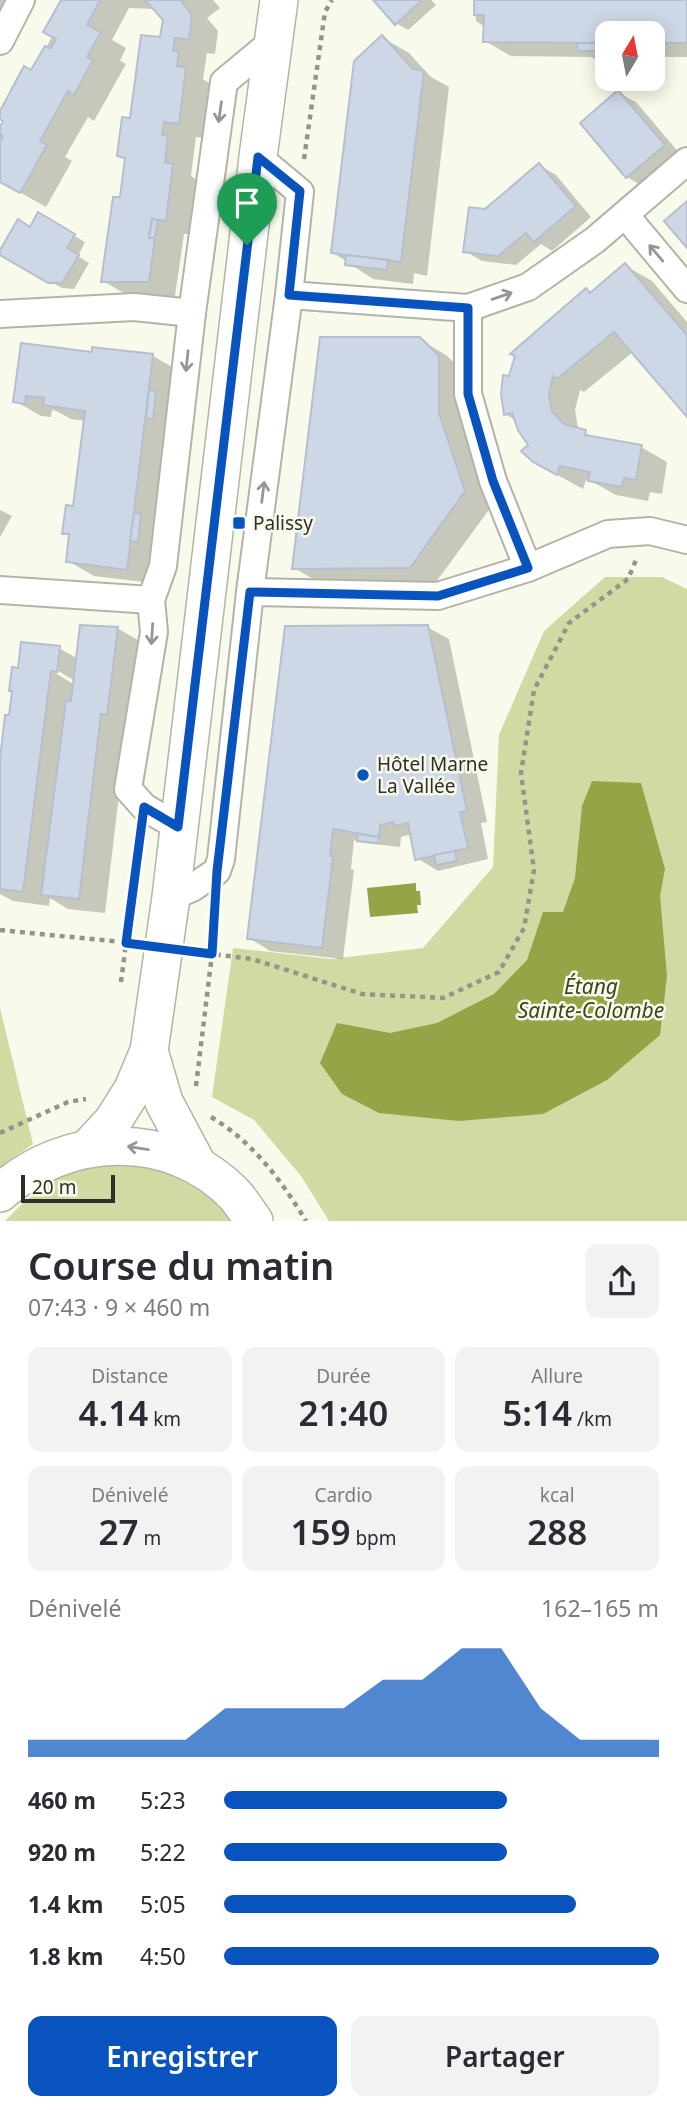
<!DOCTYPE html>
<html lang="fr">
<meta charset="utf-8">
<style>
body{margin:0;font-family:"Noto Sans",sans-serif;background:#f2f2f3;color:#2b2b33;height:100vh;display:flex;flex-direction:column;font-size:26px;white-space:nowrap}
*{box-sizing:border-box;margin:0}
p{font-size:23px;color:#7c7c81}
.icon{flex:none;width:38px;height:38px;fill:none;stroke:currentColor;stroke-width:2;stroke-linecap:round;stroke-linejoin:round}
.map{position:relative;height:1221px;overflow:hidden}
.drawer{display:flex;flex-direction:column;background:#fff;flex:1}
.drawer>*{flex:none}
.needle{width:46px;rotate:10deg}
.controls{position:absolute;left:595px;top:21px;display:grid;gap:14px}
.controls a{display:grid;place-items:center;width:70px;height:70px;border-radius:14px;background:#fff;box-shadow:0 4px 18px #0003;font-size:35px}
.scale{position:absolute;left:21px;bottom:18px;width:94px;box-sizing:border-box;padding-left:7px;border:4px solid #2e2f29;border-top:0;font-size:19px;line-height:24px;white-space:nowrap;color:#2e2f29;-webkit-text-stroke:5px #f8fbeb;paint-order:stroke}
.pin{position:absolute;display:grid;place-items:center;width:60px;height:60px;color:#fff;margin:-72px -30px;border-radius:50% 50% 50% 0;rotate:-45deg;box-shadow:0 0 7px #0007}
.pin .icon{rotate:45deg}
.round{display:grid;place-items:center;flex:none;width:74px;height:74px;border-radius:14px;background:#f2f2f3}
.overview{display:flex;align-items:center;justify-content:space-between;height:119px;padding:0 28px}
h1{font-size:38px;font-weight:600;line-height:52px}
.figures{display:grid;grid-template-columns:repeat(3,1fr);gap:10px;height:119px;padding:7px 28px}
.figures div{display:grid;align-content:center;border-radius:14px;background:#f2f2f3;text-align:center}
.figures b{font-size:35px;font-weight:600}
.figures small{font-size:19px;font-weight:400}
.figures p{font-size:19px}
.chart{height:196px;padding:14px 28px}
.chart p{display:flex;justify-content:space-between}
.chart svg{width:100%;height:126px;margin-top:7px;fill:#0853be;opacity:.7}
.cta{display:flex;gap:14px;margin-top:auto;padding:14px 28px}
.cta a{flex:1;height:80px;border-radius:14px;background:#0853be;color:#fff;font-size:28px;font-weight:600;line-height:80px;text-align:center}
.cta a+a{background:#f2f2f3;color:#2b2b33}
ul{padding:0 28px;list-style:none;font-size:23px}
li{display:grid;grid-template-columns:112px 84px 1fr;align-items:center;height:52px}
li i{height:18px;border-radius:9px;background:#0853be}
.map>svg:first-child{display:block}
</style>
<div class="map">
<svg width="687" height="1221" viewBox="0 0 687 1221">
<rect width="100%" height="100%" fill="#f8fbeb"/>
<g fill="#d0daa2">
<path d="M605 577H662L687 589V1221H329L301 1176 254 1120 212 1097 233 948 331 959 423 948 493 867 499 735 544 631Z"/>
<path d="M0 1008 33 1144 0 1167Z"/>
<path d="M124 1164C174 1171 201 1182 235 1221H5C44 1180 69 1169 124 1164Z"/>
</g>
<g fill="#96a347">
<path d="M592 781 641 783 665 869 660 896 667 976 660 1035 607 1080 543 1114 459 1121 379 1113 342 1094 320 1063 337 1023 390 1033 437 1023 494 994 527 960 543 912H563L575 878 582 806Z"/>
<path d="M416 883V891H420L421 905H417L418 913 370 917 367 888Z"/>
</g>
<g fill="#0003" fill-rule="evenodd">
<path d="M0 0H7L0 12Z"/>
<path d="M63 0H213L220 8 207 18 218 31 215 54 207 53 203 79 211 84 204 138 196 137 191 176 199 181 192 234H184L175 296H129L103 281 121 199 127 160 119 155 162 39 165 19 155 9 129 8 112 40 126 48 120 61 126 64 94 121 88 117 65 157 72 161 46 207 0 181V130L6 120 0 114 32 73 53 35Z"/>
<path d="M375 0H431L436 5 408 30 396 23Z"/>
<path d="M475 0H687V57H653V33H607V65L591 57 511 56 485 41V27L476 21Z"/>
<path d="M383 38 409 53 431 77 449 87 427 276 414 273 413 284 373 279 332 252Z"/>
<path d="M619 93 636 102 681 155 644 187 627 177 582 123Z"/>
<path d="M539 165 556 175 591 217 552 251 541 244 516 265 482 261 465 251 486 211Z"/>
<path d="M38 214 85 242 78 256 89 263 74 289 62 288 0 253 31 229Z"/>
<path d="M626 266 652 281 687 322V414L633 352 584 392 580 390 575 410 578 428 581 431 597 439 641 447 667 462 662 494 650 492 648 501 616 495 591 481 586 480 583 489 552 472 530 446 517 421 505 414 510 378 586 290 592 294Z"/>
<path d="M419 339 446 355 465 373 491 507 436 582 320 583 294 568Z"/>
<path d="M94 354 153 356 179 371 152 583 94 576 68 561 71 537 64 533 74 509 86 421 71 419 56 411 52 410 51 417 41 416 15 401Z"/>
<path d="M0 510 12 516 0 537Z"/>
<path d="M427 627 449 639 487 822 481 823 488 859 438 871 417 858 412 834 401 837 400 847 364 843 354 840 351 869 354 870 343 959 270 951 249 938Z"/>
<path d="M117 628 143 643 127 728 105 913 68 909 50 898 49 906 13 901 0 894V773L20 670 59 648 78 659ZM50 666 75 681V685L49 669Z"/>
</g>
<g fill="#ced7e5" stroke="#b6bfcd" stroke-width="2">
<path d="M61 0H100L87 25 101 32 87 57 93 60 74 95 68 91 40 141 47 145 20 193 0 182V141L3 136 0 134V127L3 121 0 119V111L24 66 31 70 45 46 50 49 56 39 43 32Z"/>
<path d="M145 0H185L182 2 192 15 189 40 175 38 173 51 179 52 177 66 186 67 179 124 164 122 162 135 168 136 165 162 173 164 166 221 152 219 149 238H155L149 282H101L113 197H120L125 158 117 156 122 117 130 118 141 35 160 37 163 20Z"/>
<path d="M373 0H422L395 25Z"/>
<path d="M474 0H687V43H653V33H607V43L483 42 484 15H474Z"/>
<path d="M382 35 413 69 424 71 401 262 331 253 354 61Z"/>
<path d="M577 43H597V51H578Z"/>
<path d="M618 90 665 145 626 178 580 123Z"/>
<path d="M539 163 576 206 534 242 526 233 498 256 463 252 469 207 485 209Z"/>
<path d="M687 201V248L664 221Z"/>
<path d="M38 212 75 234 67 248 79 255 62 283H48L0 255V250L18 219 30 227Z"/>
<path d="M152 219 158 220 155 238H149Z"/>
<path d="M346 255 388 260 387 270 345 265Z"/>
<path d="M625 263 687 335V417L614 332 557 379 553 376 549 394 552 411 564 424 586 430 585 435 642 445 636 480 624 478 622 487 588 481 590 472 560 466 557 475 533 462 521 451 528 445 518 430 512 413 504 415 501 394 503 375 509 376 515 356 510 354 586 288 590 293Z"/>
<path d="M320 337H420L439 356V413L465 491 410 568 292 569Z"/>
<path d="M21 343 92 352V347L153 354 127 570 66 562 69 534H62L66 505 73 506 85 411 43 405 44 398 26 396 25 404 13 402Z"/>
<path d="M149 390 156 391 153 419 146 418Z"/>
<path d="M134 513 141 514 138 542 130 541Z"/>
<path d="M80 625 118 627 107 715 101 714 79 899 41 895 66 700 71 701Z"/>
<path d="M428 625 467 811 460 812 468 848 415 860 408 823 394 826 393 822 380 825 379 837 333 829 330 856H333L322 948 247 939 285 626Z"/>
<path d="M21 642 60 646 57 672 51 671 23 892 0 889V759L5 715H9L12 691H9L12 667 18 668Z"/>
<path d="M358 834 379 837 378 843 357 841Z"/>
<path d="M455 851 457 861 436 865 434 855Z"/>
</g>
<g fill="none" stroke-linecap="round" stroke-linejoin="round">
<g stroke="#b2b5a6" stroke-width="30">
<g id="street">
<path d="M0 41 21 0"/>
<path d="M626 216 687 289"/>
<path d="M289 295 468 308 528 287 595 240 687 161"/>
<path d="M468 308V394L493 481 528 568"/>
<path d="M0 314 134 307 192 313"/>
<path d="M0 590 151 600"/>
<path d="M250 592 438 596 528 568 608 534 650 531 687 540"/>
<path d="M178 827 144 807 128 789 154 632 151 600 163 566 192 313 224 82 272 42"/>
<path d="M171 897 192 888 217 871 221 859 250 592 289 295 300 192 258 157"/>
</g>
</g>
<g stroke="#b2b5a6" stroke-width="40">
<g id="secondary">
<path d="M149 1051 164 1102 198 1166"/>
<path d="M88 1148 113 1121 133 1089 149 1051 171 897 258 157 279 0"/>
<path d="M0 1193C65 1133 171 1128 235 1195 242 1203 248 1213 254 1221"/>
</g>
</g>
<g stroke="#93958a" stroke-width="4.5" stroke-dasharray="5 5" stroke-linecap="butt">
<path d="M304 159 325 12 332 0"/>
<path d="M0 930 132 943"/>
<path d="M196 952 252 959 362 994 443 998 499 972 524 928 534 870 521 773 534 690 569 623 628 579 636 560"/>
<path d="M121 982 140 838"/>
<path d="M196 1086 212 954 215 907"/>
<path d="M211 1117C253 1142 281 1180 306 1221"/>
<path d="M0 1133 68 1102 86 1099"/>
</g>
<use href="#street" stroke="#fff" stroke-width="26"/>
<use href="#secondary" stroke="#fff" stroke-width="37"/>
</g>
<defs><path id="oneway-shaft" d="M-6 0H5M1.5-3L5.5 0L1.5 3" fill="none" stroke-width="1.6" stroke-linecap="round" stroke-linejoin="round" transform="scale(1.75)"/></defs>
<g stroke="#969794">
<use href="#oneway-shaft" transform="translate(220 112) rotate(98)"/>
<use href="#oneway-shaft" transform="translate(656 253) rotate(-130)"/>
<use href="#oneway-shaft" transform="translate(502 296) rotate(-19)"/>
<use href="#oneway-shaft" transform="translate(187 361) rotate(96)"/>
<use href="#oneway-shaft" transform="translate(263 492) rotate(-83)"/>
<use href="#oneway-shaft" transform="translate(152 634) rotate(94)"/>
<use href="#oneway-shaft" transform="translate(138 1148) rotate(-171)"/>
</g>
<g fill="none" stroke-linecap="round" stroke-linejoin="round">
<g stroke="#fff" stroke-width="14">
<path id="route" d="M258 157 300 191 289 295 468 308V394L493 481 528 568 438 596 250 592 217 871 212 954 126 943 144 807 178 827Z"/>
</g>
<use href="#route" stroke="#0853be" stroke-width="9"/>
</g>
<g fill="#0853be" stroke="#f8fbeb" stroke-width="2.5">
<rect x="232" y="516" width="14" height="14" rx="3.5"/>
<circle cx="363" cy="775" r="7"/>
</g>
<g text-anchor="middle" dominant-baseline="central" stroke-width="5" stroke-linejoin="round" paint-order="stroke">
<g font-size="19" fill="#2e2f29" stroke="#f8fbeb" text-anchor="start">
<text x="253" y="523">Palissy</text>
<text x="377" y="764">Hôtel Marne<tspan x="377" dy="22">La Vallée</tspan></text>
</g>
<g font-size="21" font-style="italic" fill="#3d431c" stroke="#f8fbeb">
<text x="591" y="986">Étang<tspan x="591" dy="24">Sainte-Colombe</tspan></text>
</g>
</g>
</svg>
<div class="controls">
<a><svg class="needle" viewBox="-14 -14 28 28"><path d="M0-13l5 13h-10z" fill="#e53935"/><path d="M0 13l5-13h-10z" fill="#7c7c81"/></svg></a>
</div>
<div class="scale">20 m</div>
<div class="pin" style="left:247px;top:245px;background:#1e9e55"><svg class="icon" aria-label="arrive" viewBox="0 0 24 24"><path d="M6 21V4h12l-3 4 3 4H6"/></svg></div>
</div>
<section class="drawer">
<div class="overview"><div><h1>Course du matin</h1><p>07:43 · 9 × 460 m</p></div><a class="round"><svg class="icon" aria-label="share" viewBox="0 0 24 24"><path d="M12 15V3M7 8l5-5 5 5M5 13v7h14v-7"/></svg></a></div>
<div class="figures">
<div><p>Distance</p><b>4.14<small> km</small></b></div>
<div><p>Durée</p><b>21:40</b></div>
<div><p>Allure</p><b>5:14<small> /km</small></b></div>
</div>
<div class="figures">
<div><p>Dénivelé</p><b>27<small> m</small></b></div>
<div><p>Cardio</p><b>159<small> bpm</small></b></div>
<div><p>kcal</p><b>288</b></div>
</div>
<div class="chart"><p><span>Dénivelé</span>162–165 m</p>
<svg viewBox="0 0 160 44" preserveAspectRatio="none"><path d="M0 44V38L10 38L20 38L30 38L40 38L50 27L60 27L70 27L80 27L90 17L100 17L110 6L120 6L130 27L140 38L150 38L160 38V44z"/></svg>
</div>
<ul>
<li><b>460 m</b>5:23<i style="width:65%"></i></li>
<li><b>920 m</b>5:22<i style="width:65%"></i></li>
<li><b>1.4 km</b>5:05<i style="width:81%"></i></li>
<li><b>1.8 km</b>4:50<i style="width:100%"></i></li>
</ul>
<div class="cta"><a>Enregistrer</a><a>Partager</a></div>
</section>
